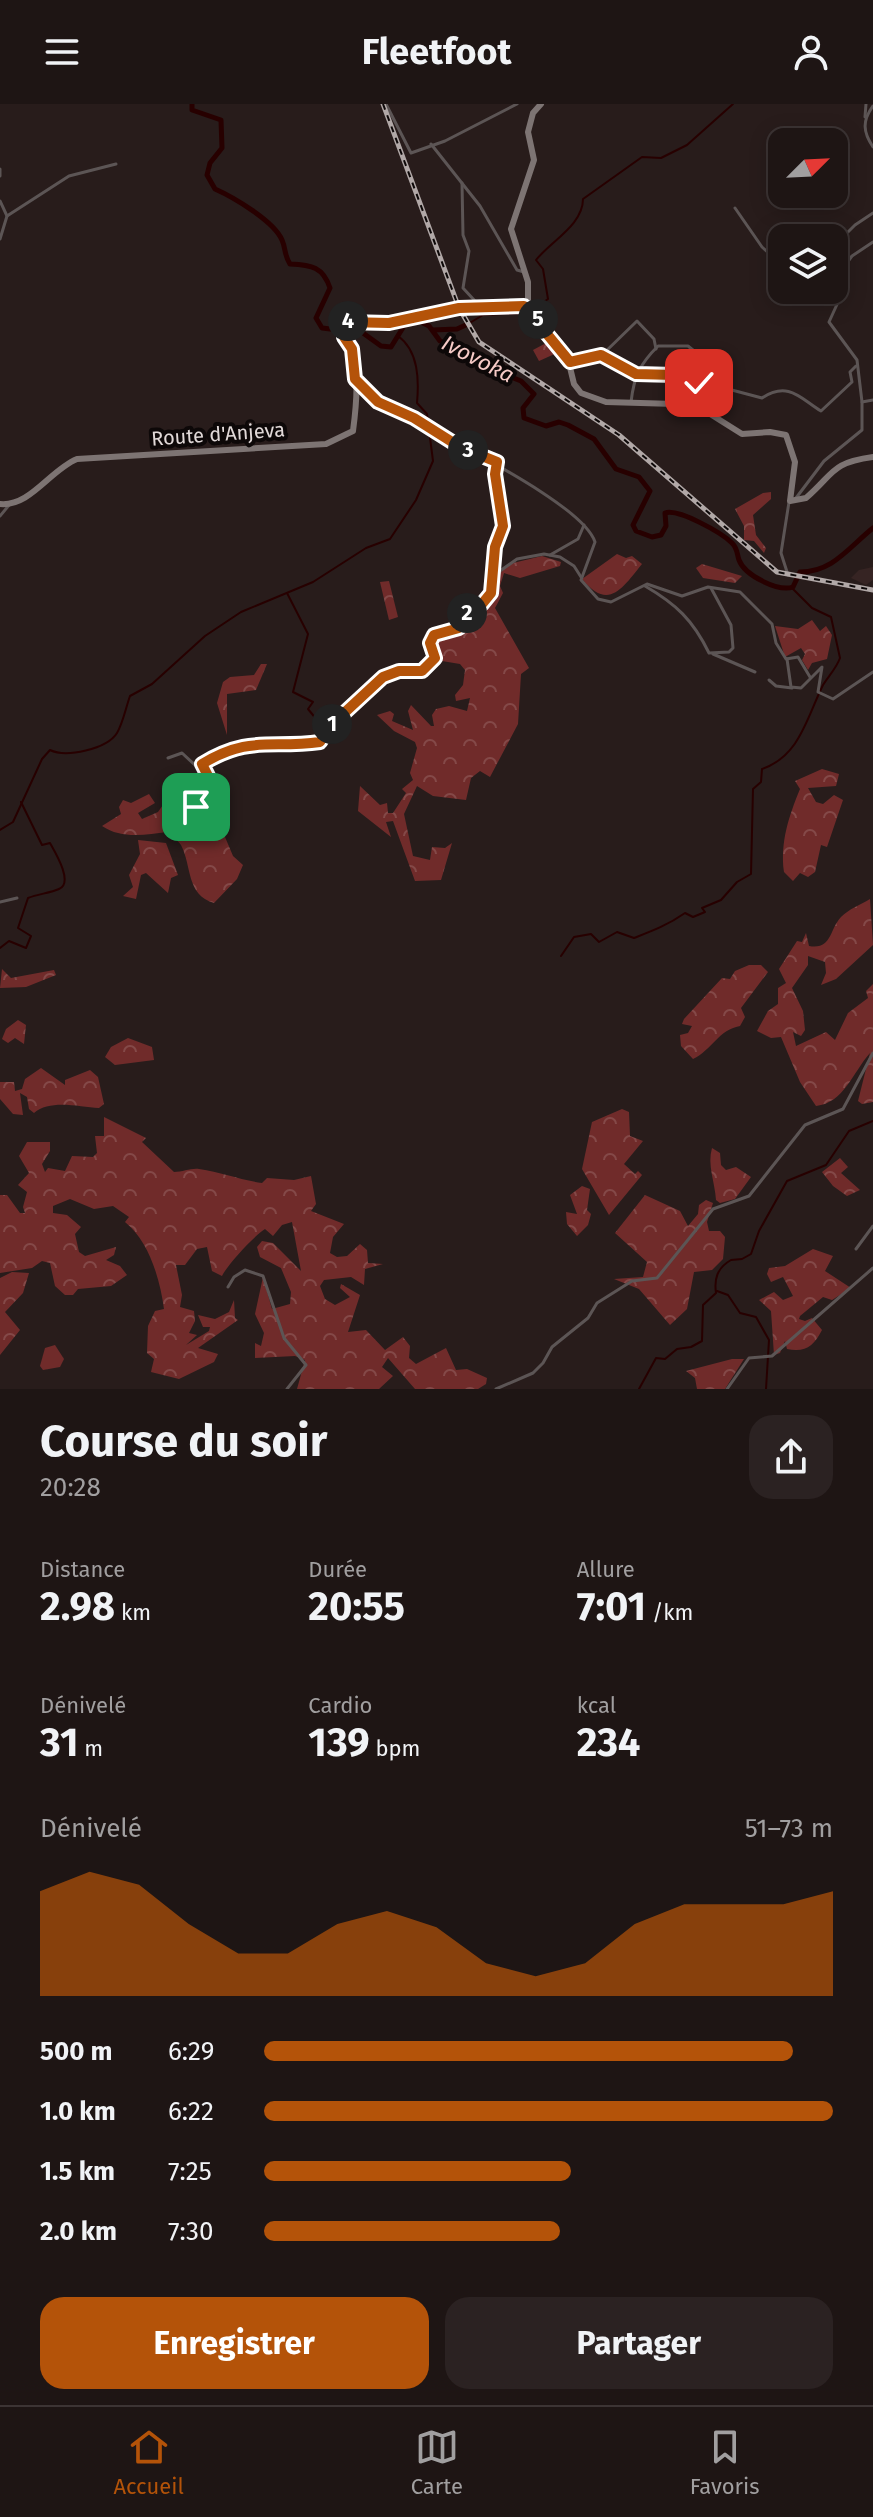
<!DOCTYPE html>
<html lang="fr">
<meta charset="utf-8">
<style>
body{margin:0;font-family:"Fira Sans",sans-serif;background:#2b2222;color:#f1f3f6;height:100vh;display:flex;flex-direction:column;font-size:30px;white-space:nowrap}
*{box-sizing:border-box;margin:0}
p{font-size:26px;color:#a19fa0}
.icon{flex:none;width:44px;height:44px;fill:none;stroke:currentColor;stroke-width:2;stroke-linecap:round;stroke-linejoin:round}
.map{position:relative;height:1285px;overflow:hidden}
.side{display:flex;flex-direction:column;background:#1e1514;flex:1}
.side>*{flex:none}
.needle{width:52px;rotate:66deg}
.tools{position:absolute;left:768px;top:24px;display:grid;gap:16px}
.tools a{display:grid;place-items:center;width:80px;height:80px;border-radius:16px;background:#1e1514;box-shadow:0 4px 20px #0003,0 0 0 2px #3c3434;font-size:40px}
.pin{position:absolute;display:grid;place-items:center;width:68px;height:68px;color:#fff;margin:-34px;border-radius:16px;box-shadow:0 4px 12px #0006}
.km{position:absolute;width:40px;height:40px;margin:-20px;border-radius:50%;background:#222;color:#fff;font-size:22px;line-height:40px;text-align:center}
.round{display:grid;place-items:center;flex:none;width:84px;height:84px;border-radius:24px;background:#2b2222}
.overview{display:flex;align-items:center;justify-content:space-between;height:136px;padding:0 40px}
h1{font-size:44px;font-weight:700;line-height:60px}
.figures{display:grid;grid-template-columns:repeat(3,1fr);gap:12px;height:136px;padding:8px 40px}
.figures div{display:grid;align-content:center}
.figures b{font-size:40px;font-weight:700}
.figures small{font-size:22px;font-weight:400}
.figures p{font-size:22px}
.chart{height:224px;padding:16px 40px}
.chart p{display:flex;justify-content:space-between}
.chart svg{width:100%;height:144px;margin-top:8px;fill:#b45309;opacity:.7}
.button{display:flex;gap:16px;margin-top:auto;padding:16px 40px}
.button a{flex:1;height:92px;border-radius:24px;background:#b45309;color:#fff;font-size:32px;font-weight:700;line-height:92px;text-align:center}
.button a+a{background:#2b2222;color:#f1f3f6}
ul{padding:0 40px;list-style:none;font-size:26px}
li{display:grid;grid-template-columns:128px 96px 1fr;align-items:center;height:60px}
li i{height:20px;border-radius:10px;background:#b45309}
header{display:flex;justify-content:space-between;align-items:center;height:104px;padding:0 40px;background:#1e1514;font-size:36px;font-weight:700}
.tab-bar{display:flex;justify-content:space-around;align-items:center;height:112px;border-top:2px solid #3c3434;background:#1e1514;font-size:22px;color:#a19fa0}
.tab-bar a{display:grid;justify-items:center;gap:4px}
.tab-bar .on{color:#b45309}
.map>svg:first-child{display:block}
</style>
<header><svg class="icon" aria-label="menu" viewBox="0 0 24 24"><path d="M4 6h16M4 12h16M4 18h16"/></svg>Fleetfoot<svg class="icon" aria-label="person" viewBox="0 0 24 24"><circle cx="12" cy="8" r="4"/><path d="M4 21q1-7 8-7t8 7"/></svg></header>
<div class="map">
<svg width="873" height="1285" viewBox="0 0 873 1285">
<defs>
<pattern id="forest-crowns" width="20" height="18" patternUnits="userSpaceOnUse" patternTransform="scale(2)"><rect width="20" height="18" fill="#702b2a"/><path d="M2 6a3 3 0 1 1 6 0M12 15a3 3 0 1 1 6 0" fill="none" stroke="#844948"/></pattern>
</defs>
<rect width="100%" height="100%" fill="#281c1b"/>
<path fill="#362423" d="M873 463V476L866 481 851 474 859 466Z"/>
<g fill="url(#forest-crowns)">
<path d="M548 238 559 248 539 257 533 246Z"/>
<path d="M771 388V395L753 411 756 431 766 444 764 449 754 437 744 436V422L735 405 763 389Z"/>
<path d="M617 450 626 454 632 452 642 460C623 483 609 508 582 475Z"/>
<path d="M542 452 561 458 560 462 520 474 504 469 500 482 503 489 495 504 529 564 521 570 518 620 490 673 480 667 471 674 466 696 433 692 417 682 404 710 413 752 430 756 432 743 445 744 452 739 441 776 415 777 393 717 386 718 391 733 358 707 360 682 380 701 387 699 388 709H393L406 689 402 685 413 676 410 669 417 644 415 638 394 627 377 611 390 607 394 610 392 617 413 626 408 607 411 601 431 622H434L432 611 436 605 449 602 467 607 470 594 456 597 455 591 463 581 465 566 460 560 442 557 433 538 437 532 461 524 473 508 486 498 496 469 513 459Z"/>
<path d="M702 460 742 472 735 479 703 474 696 464Z"/>
<path d="M389 477 398 513 389 516 380 478Z"/>
<path d="M812 516 820 527 826 522 832 531 827 555 812 559 808 566 802 556 805 550 801 544 785 553 775 522 798 525Z"/>
<path d="M261 560H267L256 586 227 590V631L217 599 223 578 230 573 254 571Z"/>
<path d="M822 665 839 670 836 682 808 684 816 698 823 700 834 691 843 696 827 743 821 741 815 768 808 773 800 769 793 777 784 768C780 738 789 712 800 685L795 677Z"/>
<path d="M193 685 198 694V705L208 710 209 716 203 720 217 732 225 733 233 752 243 761 237 775 214 799C186 791 192 762 181 741 178 736 171 733 167 728 145 731 121 735 102 722L121 710 119 703 123 696 131 699 149 690 155 699 138 709 142 715 158 708 165 698Z"/>
<path d="M138 736 166 739 178 771 171 774 168 789 146 769 141 771 136 795 123 792 133 783 129 771 140 750Z"/>
<path d="M870 795 873 841 836 875 821 881 826 869 825 858 808 852V861L792 884 803 907 805 926 801 932 793 928 796 942 826 928 835 936 848 909 868 894 866 887 873 880V998L862 1000 858 997 870 949C853 968 844 999 816 1002L800 978 781 933 771 934 757 927 768 907 778 900V884L786 879 779 865 797 837 802 838 806 829 809 842C832 846 829 826 841 813 849 805 860 801 870 795Z"/>
<path d="M749 861H761L768 868 741 904 745 913 740 922C718 926 712 946 693 955L681 942 680 931 688 929 692 922 682 920 684 915 722 874 730 875 735 867Z"/>
<path d="M2 865 11 874 54 866 56 871 26 883 0 884Z"/>
<path d="M18 916 26 921 24 940 15 934 8 939 2 935 6 925Z"/>
<path d="M128 934 152 943 154 956 115 961 105 953 111 943Z"/>
<path d="M41 964 65 981V976L90 966 98 973 104 1000 99 1004C79 1003 50 995 34 1009L29 1005 27 993 20 989 23 1011 13 1010 0 995V978H14L15 987 22 985 25 975Z"/>
<path d="M622 1005 629 1008 630 1032 643 1037 624 1060 635 1070 638 1067 642 1071 609 1111 582 1065 592 1018Z"/>
<path d="M104 1013 146 1034 142 1038 174 1068C183 1068 191 1064 199 1065 221 1068 240 1076 262 1079L267 1074 294 1076 311 1072 316 1100 311 1107 344 1120 333 1133 330 1149 337 1153 347 1152 360 1140 367 1146 368 1159 383 1160 365 1165 364 1181 351 1173 324 1176 320 1182 325 1195 335 1201 350 1193 340 1184 341 1180 360 1191 348 1228 366 1226 385 1246 403 1233 410 1242 409 1254 416 1260 446 1244 456 1266 467 1265 487 1274 486 1280 478 1285H415L388 1254 382 1263 393 1272 379 1285H297L305 1256 295 1252 255 1254V1239L261 1242 264 1229 255 1210 263 1173 272 1205 290 1200 291 1188 281 1164 260 1153 257 1143 262 1137 273 1139 301 1167 292 1118 282 1121 273 1132 265 1125C255 1131 227 1161 222 1172L212 1167 207 1143 197 1145 185 1161H176L182 1191 180 1203 194 1207 195 1217 189 1229 197 1231 186 1241 209 1227 210 1223H203L198 1211 215 1215 229 1208 234 1196 235 1214 238 1216 198 1244 218 1250 214 1258 179 1275 151 1268 154 1255 147 1249 148 1222 155 1207 164 1205C160 1175 149 1137 125 1118L129 1113 113 1102 94 1105 70 1095 53 1102V1109L67 1111 81 1123 75 1130 79 1148 85 1152 116 1143 114 1151 106 1156 120 1162 127 1171 111 1182 78 1185 73 1191H65L55 1182 50 1159 42 1157 32 1164 0 1169V1091H7L20 1109H25L23 1103 27 1088 18 1081 29 1069 19 1052 27 1038H50V1047L42 1060 45 1068 48 1064 65 1067 72 1052 93 1053 97 1049 95 1032H104Z"/>
<path d="M712 1044 720 1049 721 1061 726 1066 736 1063 751 1073 735 1095 720 1099 716 1096C715 1078 707 1061 712 1044Z"/>
<path d="M840 1054 848 1063 841 1069 860 1086 847 1092 833 1082 822 1068Z"/>
<path d="M582 1082 590 1085 587 1106 591 1110 588 1121 577 1132 567 1120 566 1108 577 1110 570 1091Z"/>
<path d="M645 1091 680 1107 688 1122 698 1110 699 1101 706 1096 713 1099 707 1118 709 1127H720L725 1133 723 1155 712 1166 694 1168 687 1205 670 1221 639 1185 614 1175 643 1173 647 1158 615 1129Z"/>
<path d="M813 1145 833 1152 825 1167 851 1184 832 1196 823 1193 800 1212 799 1215 805 1217 812 1214 822 1226C814 1242 805 1249 787 1245L785 1237 780 1249 774 1251 771 1207 759 1196 774 1188 783 1196 793 1192 783 1173 771 1178 767 1170 769 1164 785 1162Z"/>
<path d="M12 1168 29 1169 23 1189 5 1208 20 1226 0 1251V1174Z"/>
<path d="M55 1241 64 1255 60 1263 43 1266 40 1262 45 1244Z"/>
<path d="M732 1255H744L725 1285H697L695 1274 686 1267Z"/>
</g>
<g fill="none" stroke-linecap="round" stroke-linejoin="round">
<g stroke="#270000" stroke-width="2">
<path d="M468 220 483 211 528 209 548 195 543 165 536 156C551 137 583 121 583 95L642 53 661 54 687 41 733 0"/>
<path d="M287 489 308 530 293 588 313 598 308 605 317 616 318 626"/>
<path d="M0 726 13 718 42 655 50 646C66 654 107 645 117 629 123 619 126 603 130 592L152 580 205 532 241 508 313 478 366 444 390 435 416 396 433 357 427 310 417 299C419 277 419 247 398 232"/>
<path d="M0 844 9 837 26 844 31 832 18 824 28 794C38 790 50 789 59 785 74 779 55 748 50 739L42 741 21 698"/>
<path d="M561 852 574 833 591 830 599 838 617 828 634 834C652 827 668 821 685 809L693 813 705 808 702 804 721 796 737 778 751 770 753 685 761 678 762 665C800 652 807 613 823 581 829 571 836 565 840 554L831 513 812 504 792 484"/>
<path d="M717 1187 728 1191 740 1209 756 1213 769 1236 766 1285"/>
<path d="M639 1285 656 1254 665 1255 677 1245 691 1243 702 1237 703 1201 716 1189C714 1175 717 1164 731 1156L742 1155 751 1150 759 1127 787 1077 826 1061 849 1027 873 1017"/>
</g>
<g stroke="#270000" stroke-width="5">
<path d="M192 0V6L221 16 222 44 210 59 207 71 215 85C233 93 274 117 282 136 286 145 284 151 290 160 312 161 323 163 330 184L316 214 322 224 363 229 381 242 391 243 404 222 419 217 429 222 440 237 473 248 494 266 521 277 534 290 523 304 524 314 546 322 559 318 568 321 594 335 616 365 639 373 650 387 633 421 636 427 652 433 661 431 666 422 665 409C678 404 722 429 732 439 738 445 737 451 739 456 745 472 779 488 793 483L800 468C833 468 849 443 873 424"/>
<path d="M433 226 457 225 468 220"/>
</g>
<g stroke="#5c5555" stroke-width="3">
<path d="M386 0 411 49 445 37 517 0"/>
<path d="M873 2C862 17 863 28 873 43"/>
<path d="M865 13 866 0"/>
<path d="M431 40 480 102 517 166 524 168"/>
<path d="M0 65V72"/>
<path d="M462 79 463 131 469 147 463 184 475 197 485 201"/>
<path d="M0 97 7 112 0 135"/>
<path d="M735 104 762 143 782 161"/>
<path d="M7 112 69 72 116 60"/>
<path d="M873 138 852 152 835 175 839 196 829 218 857 256 862 298 873 296"/>
<path d="M834 142 855 121 873 109"/>
<path d="M829 186 839 196"/>
<path d="M603 250 637 217 654 235 656 245"/>
<path d="M570 258 601 251 636 270 675 271 762 294C789 276 802 296 821 307L852 278 850 268 856 262"/>
<path d="M357 277C364 284 371 293 379 298 389 306 402 307 412 313 449 337 583 400 595 438L581 476 598 495 611 498 647 480 682 492 708 483 740 488 772 520 776 539 786 555 798 553 810 573"/>
<path d="M631 298C634 272 640 260 658 242H688L704 255"/>
<path d="M796 394 824 357 862 326V298"/>
<path d="M0 412 10 400"/>
<path d="M550 451 578 435 584 421"/>
<path d="M788 471 781 449 789 398"/>
<path d="M645 482C676 500 693 516 709 549L729 548 733 544 731 521 711 484"/>
<path d="M491 485 495 443 503 422 497 360"/>
<path d="M713 550 755 568"/>
<path d="M787 555 791 583 801 584 822 563 818 588 833 595 873 568"/>
<path d="M769 576 776 582 792 584"/>
<path d="M168 654 182 649 196 662 202 660"/>
<path d="M202 675 205 671 202 660C247 632 272 645 320 638L329 623 383 573 395 567H422L435 554 431 534 440 528 459 524 468 507 487 496 500 467 517 455 544 450 560 453 574 462 581 473"/>
<path d="M196 703 209 674 205 671"/>
<path d="M0 798 17 794"/>
<path d="M856 1145 873 1122"/>
<path d="M228 1183 234 1173 245 1166 263 1172 284 1234 306 1261 287 1285"/>
<path d="M496 1285 533 1269 543 1259 552 1243 588 1214 597 1199 632 1177 657 1174 713 1105 749 1092 805 1021 843 1005 873 949"/>
<path d="M727 1285 749 1254 772 1252 873 1164"/>
</g>
<g stroke="#7d7473" stroke-width="6">
<path d="M541 0 533 9 528 28 534 56 511 125 528 178V203L567 251 574 280 581 289 606 298 675 300 707 308 742 330 770 328 786 331 795 358 790 397 806 394C835 369 830 359 873 353"/>
<path d="M0 400C30 403 50 366 77 355L326 340 353 327C357 297 361 259 344 233L346 218 389 219 459 204 528 203"/>
</g>
<g stroke="#b1a8a7" stroke-width="5">
<path id="rail" d="M383 0 459 204 479 238 619 331 777 468 873 486"/>
</g>
<use href="#rail" stroke="#0d0808" stroke-width="2" stroke-dasharray="6" stroke-linecap="butt"/>
</g>
<g fill="none" stroke-linecap="round" stroke-linejoin="round">
<g stroke="#fff" stroke-width="16">
<path id="route" d="M196 703 209 674 202 660C250 631 270 645 320 638L329 623 383 573 399 567H422L435 554 430 539 434 531 459 524 468 507 482 500 491 489 495 443 503 422 495 370 497 358 460 343 414 314 378 298 355 275 352 245 344 233 346 218 389 219 459 204 524 202 570 258 601 251 636 270 675 271 699 279"/>
</g>
<use href="#route" stroke="#b45309" stroke-width="10"/>
</g>
<g text-anchor="middle" dominant-baseline="central" stroke-width="8" stroke-linejoin="round" paint-order="stroke">
<g font-size="20" fill="#e1d9d8" stroke="#0d0808">
<text transform="translate(218 330) rotate(-4)">Route d'Anjeva</text>
</g>
<g font-size="22" font-style="italic" fill="#f7cbc7" stroke="#0d0808">
<text transform="translate(478 255) rotate(27)">Ivovoka</text>
</g>
</g>
</svg>
<div class="tools">
<a><svg class="needle" viewBox="-14 -14 28 28"><path d="M0-13l5 13h-10z" fill="#e53935"/><path d="M0 13l5-13h-10z" fill="#a19fa0"/></svg></a>
<a><svg class="icon" aria-label="layers" viewBox="0 0 24 24"><path d="M12 4l9 5-9 5-9-5zM3 14l9 5 9-5"/></svg></a>
</div>
<div class="pin" style="left:196px;top:703px;background:#1e9e55"><svg class="icon" aria-label="arrive" viewBox="0 0 24 24"><path d="M6 21V4h12l-3 4 3 4H6"/></svg></div>
<div class="pin" style="left:699px;top:279px;background:#d93025"><svg class="icon" aria-label="check" viewBox="0 0 24 24"><path d="M5 12l5 5 9-10"/></svg></div>
<b class="km" style="left:332px;top:620px">1</b>
<b class="km" style="left:467px;top:509px">2</b>
<b class="km" style="left:468px;top:346px">3</b>
<b class="km" style="left:348px;top:217px">4</b>
<b class="km" style="left:538px;top:215px">5</b>
</div>
<section class="side">
<div class="overview"><div><h1>Course du soir</h1><p>20:28</p></div><a class="round"><svg class="icon" aria-label="share" viewBox="0 0 24 24"><path d="M12 15V3M7 8l5-5 5 5M5 13v7h14v-7"/></svg></a></div>
<div class="figures">
<div><p>Distance</p><b>2.98<small> km</small></b></div>
<div><p>Durée</p><b>20:55</b></div>
<div><p>Allure</p><b>7:01<small> /km</small></b></div>
</div>
<div class="figures">
<div><p>Dénivelé</p><b>31<small> m</small></b></div>
<div><p>Cardio</p><b>139<small> bpm</small></b></div>
<div><p>kcal</p><b>234</b></div>
</div>
<div class="chart"><p><span>Dénivelé</span>51–73 m</p>
<svg viewBox="0 0 160 44" preserveAspectRatio="none"><path d="M0 44V12L10 6L20 10L30 22L40 31L50 31L60 22L70 18L80 23L90 34L100 38L110 34L120 22L130 16L140 16L150 16L160 12V44z"/></svg>
</div>
<ul>
<li><b>500 m</b>6:29<i style="width:93%"></i></li>
<li><b>1.0 km</b>6:22<i style="width:100%"></i></li>
<li><b>1.5 km</b>7:25<i style="width:54%"></i></li>
<li><b>2.0 km</b>7:30<i style="width:52%"></i></li>
</ul>
<div class="button"><a>Enregistrer</a><a>Partager</a></div>
</section>
<nav class="tab-bar">
<a class="on"><svg class="icon" aria-label="home" viewBox="0 0 24 24"><path d="M3 11l9-7 9 7M6 9v11h12V9"/></svg>Accueil</a>
<a><svg class="icon" aria-label="map" viewBox="0 0 24 24"><path d="M3 6l6-2 6 2 6-2v14l-6 2-6-2-6 2zM9 4v14M15 6v14"/></svg>Carte</a>
<a><svg class="icon" aria-label="saved" viewBox="0 0 24 24"><path d="M7 4h10v16l-5-4-5 4z"/></svg>Favoris</a>
</nav>
